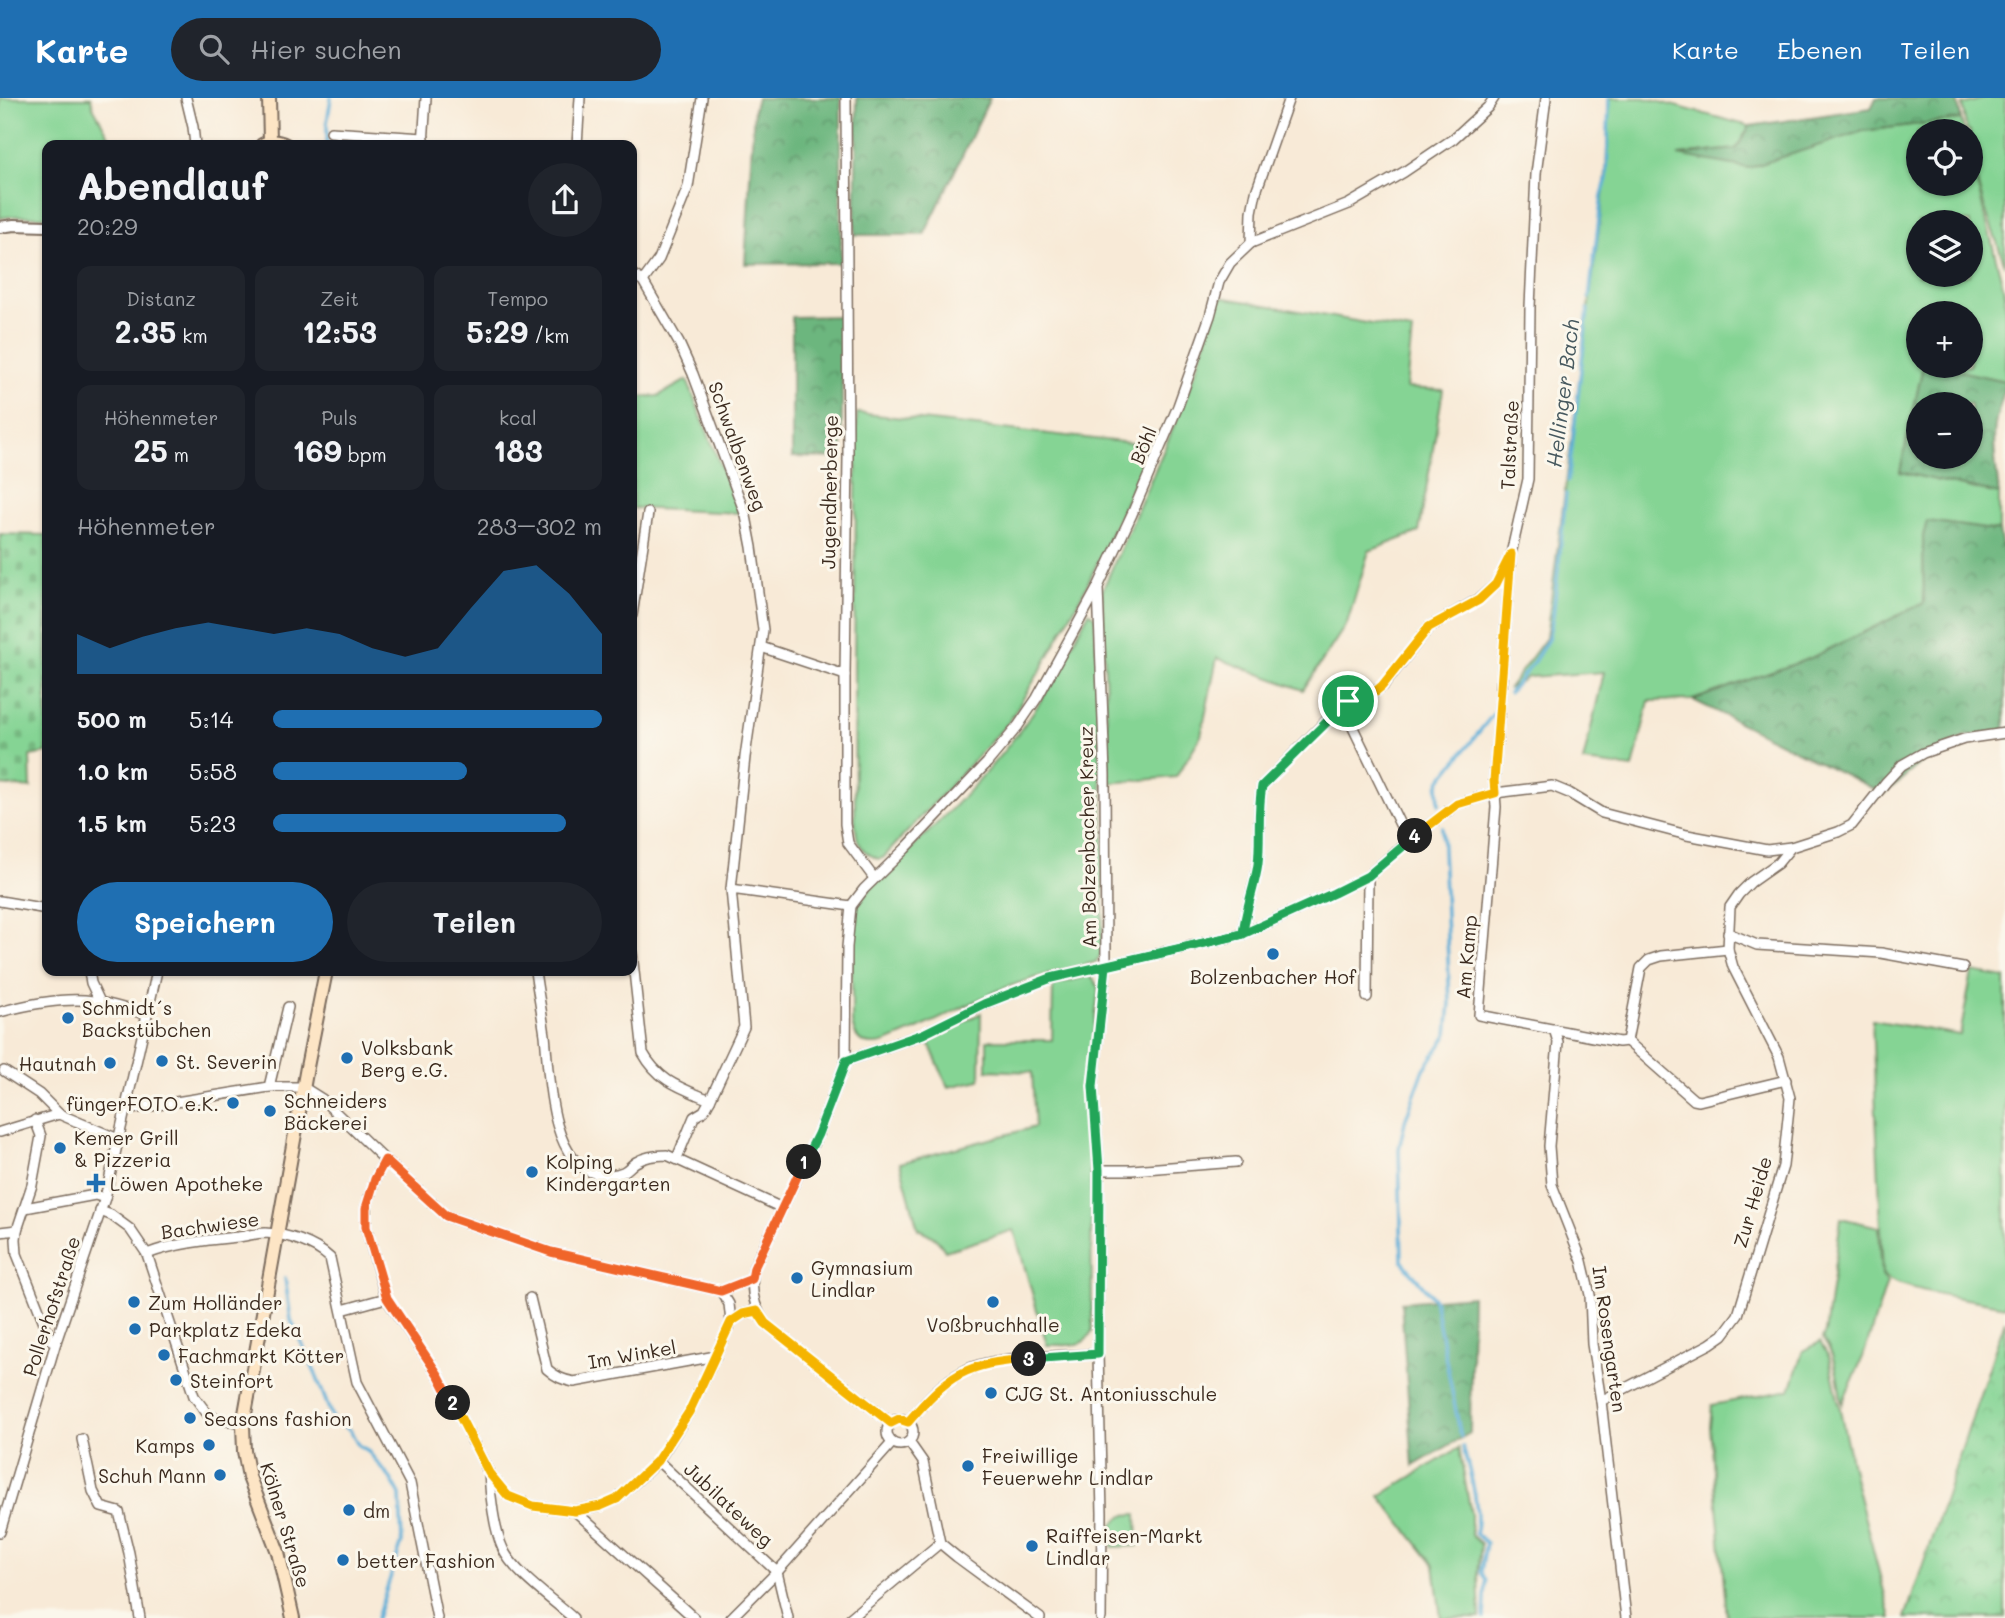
<!DOCTYPE html>
<html lang="de">
<meta charset="utf-8">
<style>
body{margin:0;font-family:Mali,sans-serif;background:#20242c;color:#f1f3f6;height:100vh;display:flex;flex-direction:column;font-size:26px;white-space:nowrap}
*{box-sizing:border-box;margin:0}
p{font-size:23px;color:#9ea1a6}
.icon{flex:none;width:38px;height:38px;fill:none;stroke:currentColor;stroke-width:2;stroke-linecap:round;stroke-linejoin:round}
.map{position:relative;flex:1;overflow:hidden}
.panel{position:absolute;left:42px;top:42px;width:595px;height:836px;display:flex;flex-direction:column;background:#171b24;border-radius:14px;box-shadow:0 2px 5px #0004}
.panel>*{flex:none}
.buttons{position:absolute;left:1906px;top:21px;display:grid;gap:14px}
.buttons a{display:grid;place-items:center;width:77px;height:77px;border-radius:50%;background:#171b24;box-shadow:0 2px 5px #0004;font-size:35px}
.pin{position:absolute;display:grid;place-items:center;width:60px;height:60px;color:#fff;margin:-30px;border:4px solid #fff;border-radius:50%;box-shadow:0 2px 7px #0007}
.km{position:absolute;width:35px;height:35px;margin:-18px;border-radius:50%;background:#222;color:#fff;font-size:19px;line-height:35px;text-align:center}
.round{display:grid;place-items:center;flex:none;width:74px;height:74px;border-radius:37px;background:#20242c}
.head{display:flex;align-items:center;justify-content:space-between;height:119px;padding:0 35px}
h1{font-size:38px;font-weight:800;line-height:52px}
.metrics{display:grid;grid-template-columns:repeat(3,1fr);gap:10px;height:119px;padding:7px 35px}
.metrics div{display:grid;align-content:center;border-radius:14px;background:#20242c;text-align:center}
.metrics b{font-size:30px;font-weight:800}
.metrics small{font-size:19px;font-weight:400}
.metrics p{font-size:19px}
.chart{height:196px;padding:14px 35px}
.chart p{display:flex;justify-content:space-between}
.chart svg{width:100%;height:126px;margin-top:7px;fill:#1f6fb2;opacity:.7}
.primary-button{display:flex;gap:14px;margin-top:auto;padding:14px 35px}
.primary-button a{flex:1;height:80px;border-radius:42px;background:#1f6fb2;color:#fff;font-size:28px;font-weight:800;line-height:80px;text-align:center}
.primary-button a+a{background:#20242c;color:#f1f3f6}
ul{padding:0 35px;list-style:none;font-size:23px}
li{display:grid;grid-template-columns:112px 84px 1fr;align-items:center;height:52px}
li i{height:18px;border-radius:9px;background:#1f6fb2}
header{display:flex;align-items:center;gap:42px;box-sizing:border-box;height:98px;padding:0 35px;background:#1f6fb2;color:#fff}
header strong{font-size:33px}
nav{display:flex;gap:38px;margin-inline-start:auto;font-size:24px}
.search{width:490px;height:63px;background:#20242c;display:flex;align-items:center;gap:18px;box-sizing:border-box;padding:0 24px;border-radius:38px;color:#9ea1a6;font-size:26px}
.map>svg:first-child{display:block}
</style>
<header>
<strong>Karte</strong>
<div class="search"><svg class="icon" aria-label="search" viewBox="0 0 24 24"><circle cx="10" cy="10" r="6"/><path d="M15 15l6 6"/></svg>Hier suchen</div>
<nav><a>Karte</a><a>Ebenen</a><a>Teilen</a></nav>
</header>
<div class="map">
<svg width="2005" height="1520" viewBox="0 0 2005 1520">
<defs>
<pattern id="forest-crowns" width="20" height="18" patternUnits="userSpaceOnUse" patternTransform="scale(1.75)"><rect width="20" height="18" fill="#6cb67e"/><path d="M2 6a3 3 0 1 1 6 0M12 15a3 3 0 1 1 6 0" fill="none" stroke="#5a9467"/></pattern>
<pattern id="cemetery-stones" width="16" height="16" patternUnits="userSpaceOnUse" patternTransform="scale(1.75)"><rect width="16" height="16" fill="#85d494"/><path d="M2 7V4a2 2 0 0 1 4 0v3zM10 15v-3a2 2 0 0 1 4 0v3z" fill="#74b67f"/></pattern>
<pattern id="park-crowns" width="20" height="18" patternUnits="userSpaceOnUse" patternTransform="scale(1.75)"><rect width="20" height="18" fill="#85d494"/><path d="M2 6a3 3 0 1 1 6 0M12 15a3 3 0 1 1 6 0" fill="none" stroke="#74b67f"/></pattern>
</defs>
<rect width="100%" height="100%" fill="#fbf7ec"/>
<filter id="ink" filterUnits="userSpaceOnUse"><feTurbulence type="fractalNoise" baseFrequency=".0143" numOctaves="2"/><feDisplacementMap in="SourceGraphic" scale="14" xChannelSelector="R" yChannelSelector="G"/><feConvolveMatrix kernelMatrix="1 2 1 2 8 2 1 2 1" color-interpolation-filters="sRGB"/></filter>
<filter id="wash" filterUnits="userSpaceOnUse"><feTurbulence type="fractalNoise" baseFrequency=".00686" numOctaves="4" result="noise"/><feDisplacementMap in="SourceGraphic" scale="28" xChannelSelector="R" yChannelSelector="G"/><feGaussianBlur stdDeviation="1.57" result="paint"/><feColorMatrix in="noise" values="0 0 0 0 0 0 0 0 0 0 0 0 0 0 0 0 0 1.4 0 .05"/><feComposite in="paint" operator="in"/></filter>
<g filter="url(#wash)">
<rect width="100%" height="100%" fill="#f8ead7"/>
<g fill="#85d494" stroke="#607f59" stroke-width="2" fill-rule="evenodd">
<path d="M0 0H91L93 9 114 47H47V119L16 118 0 120Z"/>
<path d="M1609 0H1645L1750 28 1736 51 1681 57 1749 69 1863 33 1961 21 1964 33H1918V86H1970L1971 63 2005 196V283L1936 268H1970V215H1918V268H1923L1900 374 1999 396V433L1928 423 1923 438 1924 505 1811 560 1693 602 1649 603 1633 670 1583 664 1604 574 1528 579 1508 591 1546 540 1606 76ZM1918 124H1970V177H1918Z"/>
<path d="M1986 0H2005V168C1991 125 1970 79 1970 33H1967L1962 7Z"/>
<path d="M1220 199 1412 233 1406 290 1443 292 1419 434 1369 453 1347 525 1303 592 1217 560 1201 638 1176 679 1109 685 1102 493 1169 340 1195 275Z"/>
<path d="M687 282 739 415 632 410V299L658 298Z"/>
<path d="M857 315 1150 347 1119 419 1085 491 1043 568 1008 625 883 760 878 761C857 752 856 741 855 721L854 569Z"/>
<path d="M1089 514 1095 519 1104 757 1102 855 1096 864C1065 872 1033 879 1002 891 969 905 937 924 903 937 894 941 883 947 872 946 859 946 854 937 852 925V839L854 816 857 808 870 791C926 736 986 682 1031 617 1054 585 1071 548 1089 514Z"/>
<path d="M1972 874 2005 880V1208C1982 1203 1894 1191 1883 1177L1872 922 1960 937Z"/>
<path d="M1088 878 1093 880 1098 889V896L1087 989 1091 1089 1092 1234C1083 1252 1064 1246 1047 1247L1014 1132 945 1153C938 1141 931 1136 918 1131L900 1065 1035 1029 1032 974 987 972V942H1052L1053 887Z"/>
<path d="M981 915 980 982 948 989 927 941Z"/>
<path d="M1841 1120 1879 1129 1882 1178 1887 1184 1863 1259 1842 1306C1838 1286 1837 1256 1822 1241L1825 1235Z"/>
<path d="M1820 1244 1829 1259 1855 1383 1891 1520H1727L1710 1329 1712 1307 1790 1292 1803 1253Z"/>
<path d="M1459 1350 1471 1416V1437L1481 1446 1478 1477 1480 1520H1441L1434 1467 1380 1398Z"/>
<path d="M1137 1416 1138 1448 1112 1449 1113 1426 1123 1417Z"/>
</g>
<g fill="url(#forest-crowns)" stroke="#54704e" stroke-width="2" fill-rule="evenodd">
<path d="M757 0H841V165L745 166 754 10Z"/>
<path d="M857 0H990L924 137H855Z"/>
<path d="M1876 0H1957L1961 21 1863 33 1749 70 1678 57 1736 51 1750 28 1871 10Z"/>
<path d="M842 218V360L792 359V219Z"/>
<path d="M1923 268H1936L2005 283C2005 299 1997 312 1995 328 1992 350 1997 374 1999 396L1900 374ZM1918 306H1970V359H1918Z"/>
<path d="M1927 423 1999 433 2005 461V634L1964 639 1934 654 1884 696 1693 602 1811 560 1924 505 1923 438Z"/>
<path d="M1472 1198 1470 1335 1413 1368 1401 1204Z"/>
</g>
<path fill="url(#cemetery-stones)" stroke="#607f59" stroke-width="2" d="M0 436 47 437V655L30 658 31 690 0 687Z"/>
<path fill="url(#park-crowns)" stroke="#607f59" stroke-width="2" d="M2005 1222V1520H1905Z"/>
<g fill="none" stroke-linecap="round" stroke-linejoin="round">
<g stroke="#5eafd8" stroke-width="3.5">
<path d="M327 47V25L331 0"/>
<path d="M1589 200 1602 97 1607 80 1609 0"/>
<path d="M1568 383 1588 211"/>
<path d="M1509 595 1533 565 1548 541 1553 518 1566 396"/>
<path d="M1439 706 1438 689 1441 682 1494 615"/>
<path d="M1442 729 1450 905 1447 938 1424 971 1405 1023 1399 1051 1402 1163 1434 1201 1461 1339"/>
<path d="M285 1180 291 1222 316 1277 333 1322 350 1332 358 1347 367 1352 391 1381 400 1397 402 1444 377 1520"/>
<path d="M1463 1349C1469 1372 1482 1413 1475 1435L1486 1445 1481 1474 1486 1483 1484 1520"/>
</g>
</g>
</g>
<g filter="url(#ink)">
<g fill="none" stroke-linecap="round" stroke-linejoin="round">
<g stroke="#7d6d5f" stroke-width="12">
<g id="minor">
<path d="M186 0 193 29 195 47"/>
<path d="M846 0 848 359 845 577V726L848 745 874 780"/>
<path d="M1546 0 1536 76 1530 209 1528 381 1511 456 1494 683 1496 709 1479 917 1619 944 1627 943"/>
<path d="M331 34 424 40"/>
<path d="M423 47 426 0"/>
<path d="M577 47 580 0"/>
<path d="M1251 145 1252 114 1256 94 1289 0"/>
<path d="M632 176 643 183 679 245 693 276 746 418 752 449 763 532 745 659 731 791"/>
<path d="M643 183 659 161 688 89 702 0"/>
<path d="M1098 490 1105 676 1106 868 1093 988 1099 1072 1098 1256 1102 1415 1101 1520"/>
<path d="M632 517 648 415"/>
<path d="M761 549 845 577"/>
<path d="M1342 607 1408 743"/>
<path d="M0 803 47 811"/>
<path d="M1728 835 1757 847 1881 855 1963 870"/>
<path d="M1243 836C1245 812 1255 789 1258 765 1261 740 1257 714 1262 688L1342 607C1355 599 1371 598 1383 588L1429 529 1479 501 1496 486 1508 462"/>
<path d="M1728 851 1661 858 1649 862 1641 870 1627 943 1694 1002 1699 1003 1786 982"/>
<path d="M632 855 643 955C659 984 682 990 710 1002"/>
<path d="M89 873 91 885 100 904"/>
<path d="M535 873C538 895 542 916 545 937 549 976 549 1064 597 1076 605 1078 616 1077 623 1074 628 1072 631 1067 636 1064 646 1058 656 1057 667 1057L782 1110"/>
<path d="M1367 899 1368 778"/>
<path d="M0 914C26 907 66 899 93 903 111 906 129 912 146 916"/>
<path d="M1554 931 1558 944 1549 1048 1552 1087 1582 1163 1590 1197 1592 1246 1601 1303 1626 1520"/>
<path d="M846 963 923 936 984 906 1051 880 1243 836 1334 795 1368 778 1408 743 1457 706 1495 695 1552 688 1569 695 1602 715 1687 737 1767 752 1791 749 1838 734 1852 727 1886 684 1902 667 1923 655 1964 641 2005 635"/>
<path d="M4 973 39 996 59 1016"/>
<path d="M269 989 288 909"/>
<path d="M126 1012 269 989H303L322 1001 385 1062 446 1118 551 1154 721 1193 752 1181"/>
<path d="M35 1022 41 1038 32 1087 17 1132 16 1141 17 1156 51 1242 56 1244"/>
<path d="M0 1034 59 1016 118 1041"/>
<path d="M677 1060 694 1019 704 1013 710 1002 744 929 731 791 851 808"/>
<path d="M385 1062 375 1081 366 1110V1129L386 1200 439 1278 489 1375 508 1398 533 1408 575 1413 601 1408 617 1401 658 1363 689 1314 731 1224 743 1216 757 1213"/>
<path d="M1099 1072H1132L1236 1064"/>
<path d="M25 1110 95 1097 105 1100"/>
<path d="M100 1113 111 1117 130 1131 147 1156 194 1298 209 1318 243 1327"/>
<path d="M0 1134 17 1132"/>
<path d="M147 1156C175 1145 208 1142 238 1139 247 1138 256 1135 265 1135 287 1136 314 1145 330 1160L357 1284 410 1385 437 1520"/>
<path d="M721 1193 729 1206 731 1224"/>
<path d="M530 1200 547 1271C556 1279 563 1282 574 1284L716 1258"/>
<path d="M342 1212 386 1200"/>
<path d="M1601 1303 1710 1246 1723 1237 1738 1217 1783 1068 1790 1000 1779 959 1733 869 1728 851 1730 809 1739 796 1751 784 1778 765 1791 749"/>
<circle cx="900" cy="1334" r="13"/>
<path d="M908 1324C925 1304 940 1285 964 1273 994 1257 1063 1258 1098 1256"/>
<path d="M891 1325 765 1225C753 1208 750 1189 754 1169L818 1036 846 963 847 849 851 808 864 791 905 751 987 665 1018 628 1037 600 1098 489 1132 416 1178 308 1210 218 1219 184 1230 165 1251 145 1349 106 1404 74 1453 41 1488 9 1494 0"/>
<path d="M82 1341 93 1393 101 1409 119 1414 129 1455 140 1520"/>
<path d="M909 1344 923 1364 940 1445 957 1459 1040 1520"/>
<path d="M658 1363 777 1474 788 1520"/>
<path d="M489 1375C490 1395 494 1432 503 1451 513 1474 553 1502 573 1520"/>
<path d="M575 1413 694 1520"/>
<path d="M0 1434 56 1244 105 1100 157 873"/>
<path d="M731 1520 777 1474 892 1345"/>
<path d="M850 1520 940 1445"/>
</g>
</g>
<g stroke="#7d6d5f" stroke-width="14">
<path id="tertiary" d="M0 129 14 127 47 128"/>
</g>
<g stroke="#7d6d5f" stroke-width="16">
<g id="secondary">
<path d="M269 0 270 43"/>
<path d="M262 47C270 42 277 42 286 47"/>
<path d="M293 1520 278 1454 249 1379 244 1353 243 1327 307 969 326 873"/>
</g>
</g>
<use href="#minor" stroke="#fff" stroke-width="9"/>
<use href="#tertiary" stroke="#fff" stroke-width="10"/>
<use href="#secondary" stroke="#fde5c5" stroke-width="12"/>
</g>
</g>
<g fill="none" stroke-linecap="round" stroke-linejoin="round" filter="url(#ink)">
<g stroke="#fff" stroke-width="14">
<path id="split-1" d="M804 1064 818 1036 846 963 923 936 984 906 1051 880 1243 836C1245 812 1255 789 1258 766 1261 740 1257 714 1262 688L1348 603"/>
</g>
<g stroke="#fff" stroke-width="14">
<path id="split-2" d="M453 1305 439 1278 387 1200 366 1129V1110L375 1081 385 1062 446 1118 551 1154 721 1193 752 1181 754 1170 804 1064"/>
</g>
<g stroke="#fff" stroke-width="14">
<path id="split-3" d="M453 1305 489 1375 508 1398 533 1408 575 1413 601 1408 617 1401 657 1363 689 1314 731 1224 743 1216 757 1213 765 1225 891 1325 899 1321 908 1324C948 1277 965 1265 1029 1261"/>
</g>
<g stroke="#fff" stroke-width="14">
<path id="split-4" d="M1029 1261 1098 1256 1099 1072 1093 988 1106 868 1243 836 1334 795 1368 778 1415 738"/>
</g>
<g stroke="#fff" stroke-width="14">
<path id="split-5" d="M1348 603 1376 593 1382 588 1429 529 1479 502 1496 486 1511 456 1494 683 1495 695 1457 706 1415 738"/>
</g>
<use href="#split-1" stroke="#22a559" stroke-width="9"/>
<use href="#split-2" stroke="#f0652b" stroke-width="9"/>
<use href="#split-3" stroke="#f5b400" stroke-width="9"/>
<use href="#split-4" stroke="#22a559" stroke-width="9"/>
<use href="#split-5" stroke="#f5b400" stroke-width="9"/>
</g>
<g fill="#1f6fb2" stroke="#fbf7ec" stroke-width="2.5">
<circle cx="1273" cy="856" r="7"/>
<circle cx="68" cy="920" r="7"/>
<circle cx="347" cy="960" r="7"/>
<circle cx="162" cy="963" r="7"/>
<circle cx="110" cy="965" r="7"/>
<circle cx="233" cy="1005" r="7"/>
<circle cx="270" cy="1013" r="7"/>
<circle cx="60" cy="1050" r="7"/>
<circle cx="532" cy="1074" r="7"/>
<path d="M92.5 1074.5h7v7h7v7h-7v7h-7v-7h-7v-7h7z"/>
<circle cx="797" cy="1180" r="7"/>
<circle cx="134" cy="1204" r="7"/>
<circle cx="993" cy="1204" r="7"/>
<circle cx="135" cy="1231" r="7"/>
<circle cx="164" cy="1257" r="7"/>
<circle cx="176" cy="1282" r="7"/>
<circle cx="991" cy="1295" r="7"/>
<circle cx="190" cy="1320" r="7"/>
<circle cx="209" cy="1347" r="7"/>
<circle cx="968" cy="1368" r="7"/>
<circle cx="220" cy="1377" r="7"/>
<circle cx="349" cy="1412" r="7"/>
<circle cx="1032" cy="1448" r="7"/>
<circle cx="343" cy="1462" r="7"/>
</g>
<g text-anchor="middle" dominant-baseline="central" stroke-width="6" stroke-linejoin="round" paint-order="stroke">
<g font-size="19" fill="#3b2a1e" stroke="#fbf7ec">
<text transform="translate(1143 347) rotate(-67)">Böhl</text>
<text transform="translate(1509 347) rotate(-87)">Talstraße</text>
<text transform="translate(738 348) rotate(70)">Schwalbenweg</text>
<text transform="translate(829 394) rotate(-89)">Jugendherberge</text>
<text transform="translate(1087 739) rotate(-91)">Am Bolzenbacher Kreuz</text>
<text transform="translate(1466 859) rotate(-85)">Am Kamp</text>
<text transform="translate(1752 1104) rotate(-74)">Zur Heide</text>
<text transform="translate(210 1127) rotate(-8)">Bachwiese</text>
<text transform="translate(51 1208) rotate(-72)">Pollerhofstraße</text>
<text transform="translate(1610 1241) rotate(82)">Im Rosengarten</text>
<text transform="translate(632 1256) rotate(-10)">Im Winkel</text>
<text transform="translate(729 1406) rotate(43)">Jubilateweg</text>
<text transform="translate(286 1427) rotate(73)">Kölner Straße</text>
</g>
<g font-size="19" fill="#3b2a1e" stroke="#fbf7ec" text-anchor="start">
<text x="1273" y="878" text-anchor="middle">Bolzenbacher Hof</text>
<text x="82" y="909">Schmidt´s<tspan x="82" dy="22">Backstübchen</tspan></text>
<text x="361" y="949">Volksbank<tspan x="361" dy="22">Berg e.G.</tspan></text>
<text x="176" y="963">St. Severin</text>
<text x="96" y="965" text-anchor="end">Hautnah</text>
<text x="284" y="1002">Schneiders<tspan x="284" dy="22">Bäckerei</tspan></text>
<text x="219" y="1005" text-anchor="end">füngerFOTO e.K.</text>
<text x="74" y="1039">Kemer Grill<tspan x="74" dy="22">&amp; Pizzeria</tspan></text>
<text x="546" y="1063">Kolping<tspan x="546" dy="22">Kindergarten</tspan></text>
<text x="110" y="1085">Löwen Apotheke</text>
<text x="811" y="1169">Gymnasium<tspan x="811" dy="22">Lindlar</tspan></text>
<text x="148" y="1204">Zum Holländer</text>
<text x="993" y="1226" text-anchor="middle">Voßbruchhalle</text>
<text x="149" y="1231">Parkplatz Edeka</text>
<text x="178" y="1257">Fachmarkt Kötter</text>
<text x="190" y="1282">Steinfort</text>
<text x="1005" y="1295">CJG St. Antoniusschule</text>
<text x="204" y="1320">Seasons fashion</text>
<text x="195" y="1347" text-anchor="end">Kamps</text>
<text x="982" y="1357">Freiwillige<tspan x="982" dy="22">Feuerwehr Lindlar</tspan></text>
<text x="206" y="1377" text-anchor="end">Schuh Mann</text>
<text x="363" y="1412">dm</text>
<text x="1046" y="1437">Raiffeisen-Markt<tspan x="1046" dy="22">Lindlar</tspan></text>
<text x="357" y="1462">better Fashion</text>
</g>
<g font-size="21" font-style="italic" fill="#47595f" stroke="#fbf7ec">
<text transform="translate(1562 295) rotate(-83)">Hellinger Bach</text>
</g>
</g>
</svg>
<div class="buttons">
<a><svg class="icon" aria-label="locate" viewBox="0 0 24 24"><circle cx="12" cy="12" r="6"/><path d="M12 2v4M12 18v4M2 12h4M18 12h4"/></svg></a>
<a><svg class="icon" aria-label="layers" viewBox="0 0 24 24"><path d="M12 4l9 5-9 5-9-5zM3 14l9 5 9-5"/></svg></a>
<a>+</a>
<a>−</a>
</div>
<div class="pin" style="left:1348px;top:603px;background:#1e9e55"><svg class="icon" aria-label="arrive" viewBox="0 0 24 24"><path d="M6 21V4h12l-3 4 3 4H6"/></svg></div>
<b class="km" style="left:804px;top:1064px">1</b>
<b class="km" style="left:453px;top:1305px">2</b>
<b class="km" style="left:1029px;top:1261px">3</b>
<b class="km" style="left:1415px;top:738px">4</b>
<section class="panel">
<div class="head"><div><h1>Abendlauf</h1><p>20:29</p></div><a class="round"><svg class="icon" aria-label="share" viewBox="0 0 24 24"><path d="M12 15V3M7 8l5-5 5 5M5 13v7h14v-7"/></svg></a></div>
<div class="metrics">
<div><p>Distanz</p><b>2.35<small> km</small></b></div>
<div><p>Zeit</p><b>12:53</b></div>
<div><p>Tempo</p><b>5:29<small> /km</small></b></div>
</div>
<div class="metrics">
<div><p>Höhenmeter</p><b>25<small> m</small></b></div>
<div><p>Puls</p><b>169<small> bpm</small></b></div>
<div><p>kcal</p><b>183</b></div>
</div>
<div class="chart"><p><span>Höhenmeter</span>283–302 m</p>
<svg viewBox="0 0 160 44" preserveAspectRatio="none"><path d="M0 44V30L10 35L20 31L30 28L40 26L50 28L60 30L70 28L80 30L90 35L100 38L110 35L120 21L130 8L140 6L150 16L160 30V44z"/></svg>
</div>
<ul>
<li><b>500 m</b>5:14<i style="width:100%"></i></li>
<li><b>1.0 km</b>5:58<i style="width:59%"></i></li>
<li><b>1.5 km</b>5:23<i style="width:89%"></i></li>
</ul>
<div class="primary-button"><a>Speichern</a><a>Teilen</a></div>
</section>
</div>
